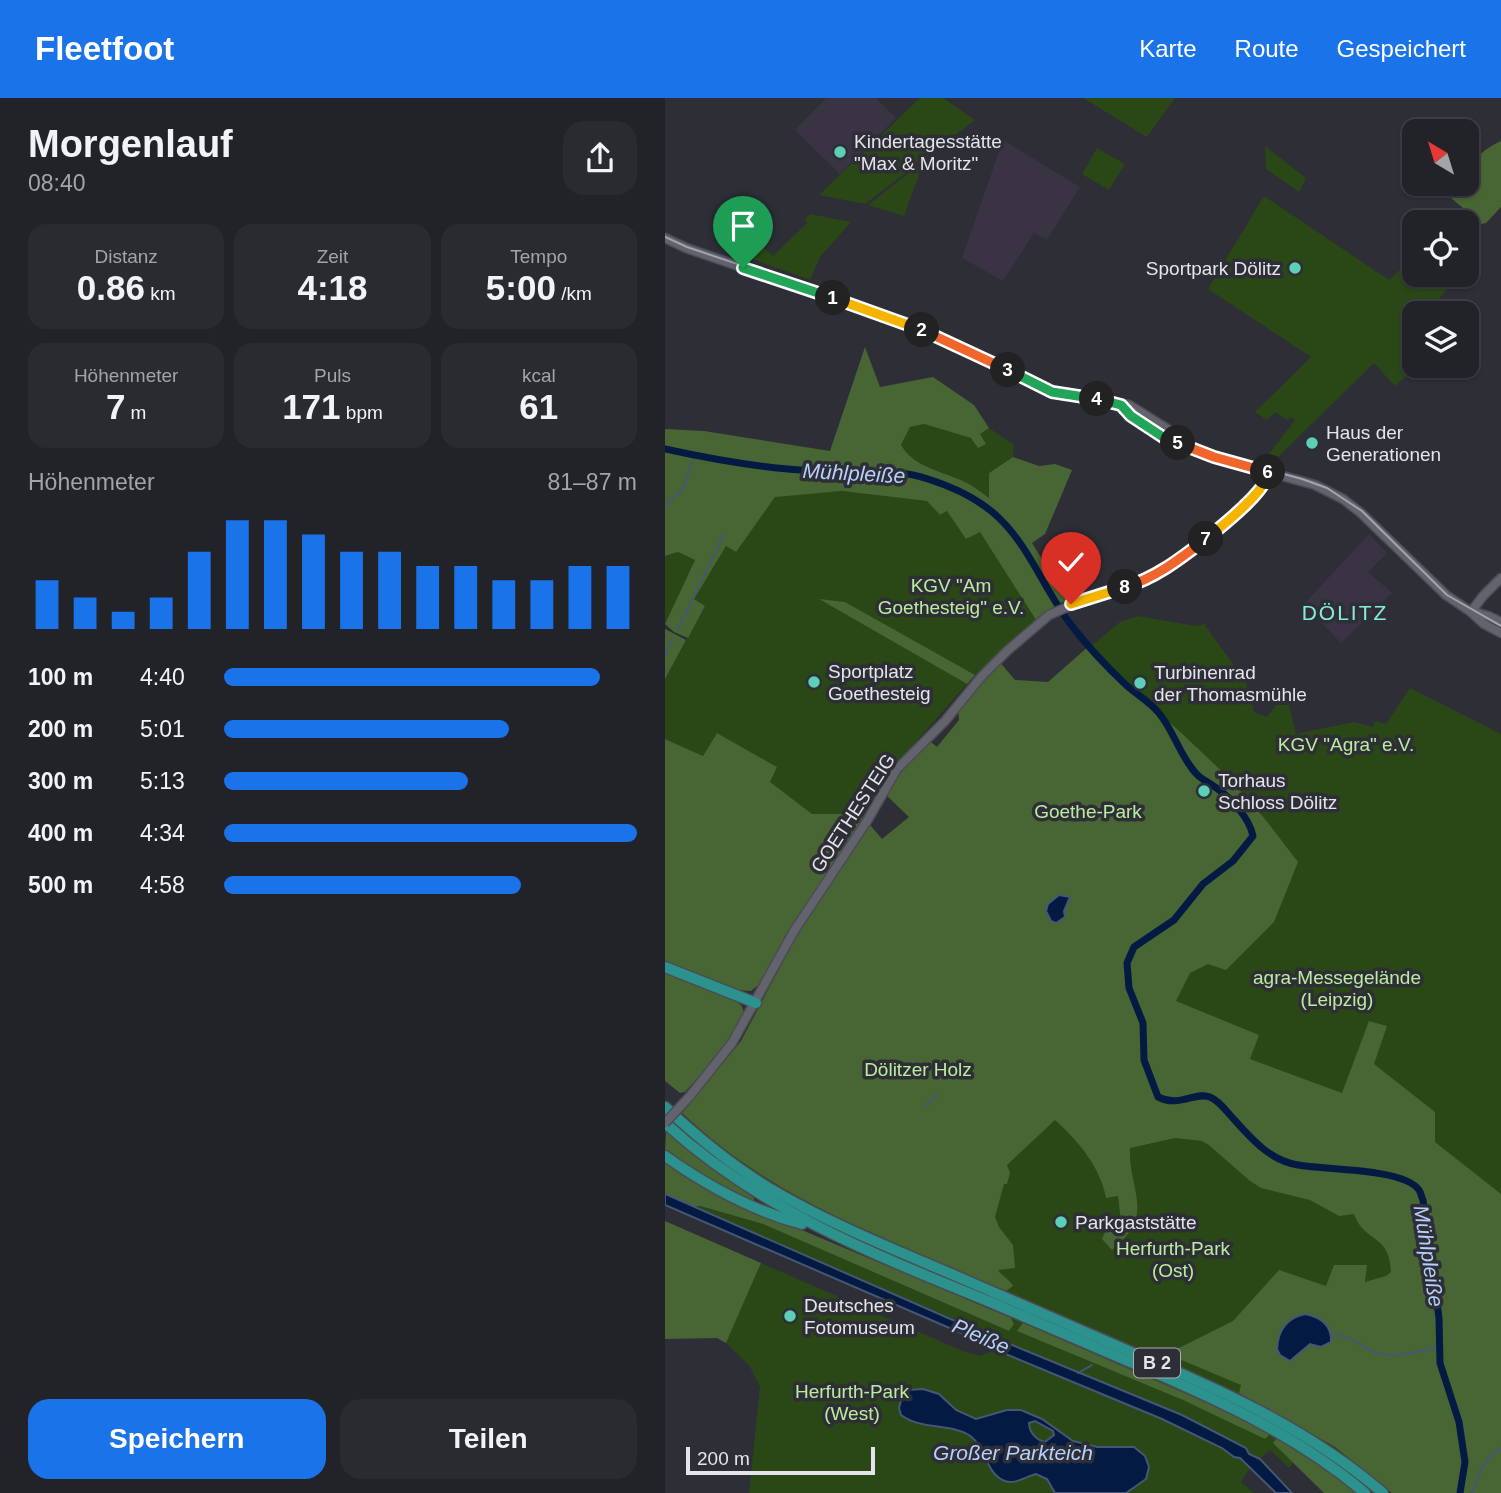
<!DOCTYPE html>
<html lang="de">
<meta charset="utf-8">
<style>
body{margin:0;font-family:Arial,sans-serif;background:#2a2a31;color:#f1f3f6;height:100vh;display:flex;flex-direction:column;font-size:26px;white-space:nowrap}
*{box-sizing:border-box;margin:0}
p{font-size:23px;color:#a2a4a8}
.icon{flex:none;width:38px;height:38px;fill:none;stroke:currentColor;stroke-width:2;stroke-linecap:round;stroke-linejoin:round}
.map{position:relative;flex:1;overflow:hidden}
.details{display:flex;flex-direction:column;background:#222229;width:665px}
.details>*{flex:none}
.needle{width:46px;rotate:322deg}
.controls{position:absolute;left:737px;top:21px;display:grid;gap:14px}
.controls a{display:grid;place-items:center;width:77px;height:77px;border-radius:14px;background:#222229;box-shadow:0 2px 5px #0004,0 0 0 2px #3f3f46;font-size:35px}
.scale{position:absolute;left:21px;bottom:18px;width:189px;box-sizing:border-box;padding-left:7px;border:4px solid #e4e4ea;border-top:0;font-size:19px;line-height:24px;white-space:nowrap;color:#e4e4ea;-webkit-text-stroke:5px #2e2e37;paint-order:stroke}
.pin{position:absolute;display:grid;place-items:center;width:60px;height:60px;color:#fff;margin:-72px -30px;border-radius:50% 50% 50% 0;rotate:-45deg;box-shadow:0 0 7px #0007}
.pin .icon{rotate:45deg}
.km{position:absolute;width:35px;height:35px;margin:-18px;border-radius:50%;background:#222;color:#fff;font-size:19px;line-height:35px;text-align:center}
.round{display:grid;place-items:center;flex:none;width:74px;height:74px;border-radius:21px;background:#2a2a31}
.summary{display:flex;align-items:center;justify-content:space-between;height:119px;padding:0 28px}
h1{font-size:38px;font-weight:700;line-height:52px}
.metrics{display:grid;grid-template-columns:repeat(3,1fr);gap:10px;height:119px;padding:7px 28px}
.metrics div{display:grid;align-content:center;border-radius:18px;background:#2a2a31;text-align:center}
.metrics b{font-size:35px;font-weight:700}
.metrics small{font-size:19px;font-weight:400}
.metrics p{font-size:19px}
.chart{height:196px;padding:14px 28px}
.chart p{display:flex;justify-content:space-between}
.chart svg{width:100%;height:126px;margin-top:7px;stroke:#1a73e8;stroke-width:6}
.action{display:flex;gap:14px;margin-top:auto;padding:14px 28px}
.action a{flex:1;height:80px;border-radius:21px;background:#1a73e8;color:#fff;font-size:28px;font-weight:700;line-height:80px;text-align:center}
.action a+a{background:#2a2a31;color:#f1f3f6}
ul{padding:0 28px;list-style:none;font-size:23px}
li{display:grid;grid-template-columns:112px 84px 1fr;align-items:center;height:52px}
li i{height:18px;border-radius:9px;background:#1a73e8}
header{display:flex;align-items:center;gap:42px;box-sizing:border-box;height:98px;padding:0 35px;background:#1a73e8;color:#fff}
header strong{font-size:33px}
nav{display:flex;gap:38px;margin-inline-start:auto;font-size:24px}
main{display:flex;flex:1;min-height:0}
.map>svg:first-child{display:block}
</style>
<header>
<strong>Fleetfoot</strong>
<nav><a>Karte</a><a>Route</a><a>Gespeichert</a></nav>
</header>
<main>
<section class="details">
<div class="summary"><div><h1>Morgenlauf</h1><p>08:40</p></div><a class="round"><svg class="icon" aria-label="share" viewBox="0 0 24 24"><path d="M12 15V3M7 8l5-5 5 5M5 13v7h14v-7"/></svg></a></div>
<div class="metrics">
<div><p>Distanz</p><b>0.86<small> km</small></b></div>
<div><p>Zeit</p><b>4:18</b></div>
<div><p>Tempo</p><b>5:00<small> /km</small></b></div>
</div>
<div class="metrics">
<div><p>Höhenmeter</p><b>7<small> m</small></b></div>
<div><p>Puls</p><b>171<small> bpm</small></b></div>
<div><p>kcal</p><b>61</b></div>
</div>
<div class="chart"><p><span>Höhenmeter</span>81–87 m</p>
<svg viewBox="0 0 160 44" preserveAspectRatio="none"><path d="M5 44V27M15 44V33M25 44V38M35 44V33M45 44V17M55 44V6M65 44V6M75 44V11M85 44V17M95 44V17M105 44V22M115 44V22M125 44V27M135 44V27M145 44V22M155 44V22"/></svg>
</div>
<ul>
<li><b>100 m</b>4:40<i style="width:91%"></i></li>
<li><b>200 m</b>5:01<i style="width:69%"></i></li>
<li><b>300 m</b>5:13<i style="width:59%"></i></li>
<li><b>400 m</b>4:34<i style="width:100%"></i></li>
<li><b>500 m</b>4:58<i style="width:72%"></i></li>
</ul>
<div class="action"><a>Speichern</a><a>Teilen</a></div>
</section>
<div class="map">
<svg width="836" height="1395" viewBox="0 0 836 1395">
<rect width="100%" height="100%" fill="#2e2e37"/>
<g fill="#393344">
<path d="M161 0H211L231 20 175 76 130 32Z"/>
<path d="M338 42 415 89 382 142 369 135 338 183 297 160Z"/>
<path d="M704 436 722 455 703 474 727 495 676 545 639 506Z"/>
</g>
<g fill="#2a4716">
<path d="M255 0H278L310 22 200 106 154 97Z"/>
<path d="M418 0H510L482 39Z"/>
<path d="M600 48 641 80 634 94 601 71Z"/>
<path d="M432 50 460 66 444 92 417 76Z"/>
<path d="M259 63 239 118 203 107Z"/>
<path d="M599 98 724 182 739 168 749 177 794 178 774 200 791 215H749V268H753L730 288 709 265 608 364 600 361 630 322 626 319 622 322 610 314 602 322 590 314 646 259 543 191Z"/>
<path d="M145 116 186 124 155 159 145 182 85 160 97 148 108 158 142 125 140 121Z"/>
<path d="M259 326 306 340 324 330 349 347 348 359 324 375 325 400C298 380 253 374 236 347L245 329Z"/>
<path d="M177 393 263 403 275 417 282 413 315 433 371 522 310 577 180 504 156 502 302 586 226 672 199 721 188 716H147L104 684 112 669 52 635 38 658 0 641V581L40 508 28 502 61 447 71 453 110 398Z"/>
<path d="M13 454 30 462 0 526V458Z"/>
<path d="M473 518 531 528 539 526 581 584 589 614 602 619 611 607H624L631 636 689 624 708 629 711 623 721 626 745 590 836 636V1395H727L688 1362 648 1336 624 1370 605 1352 584 1371 576 1384 589 1395H84L95 1289 84 1267 61 1245 96 1165 300 1254 316 1258 330 1252 337 1242 28 1109 35 1108 98 1126 344 1233 349 1226 346 1220 329 1213 338 1192C248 1153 154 1119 74 1064 53 1049 35 1032 17 1015L76 943 130 841 205 727 217 741 244 719 218 694 262 641 272 649 294 622 293 608 333 562 350 582 383 584 455 524Z"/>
</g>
<g fill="#476634">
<path d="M836 43V109L821 125 817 126 786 100 798 86H802C802 65 818 51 836 43Z"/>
<path d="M200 249 215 289 268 279 309 307 324 330 315 336 321 346 313 350 306 340 259 326 245 329 236 347C250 370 277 373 300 384 308 388 316 394 324 400V375L348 359 374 368 390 366 407 372 380 436 367 445 402 502 391 507 371 522 315 434 301 441 282 413 275 417 262 403 177 393 110 399 71 454 61 448 29 501 40 508 23 540 9 534 0 526 30 462 13 454 0 458V331L39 333 165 353Z"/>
<path d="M154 501 180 504 310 577 302 586Z"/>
<path d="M0 531 21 542 0 581Z"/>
<path d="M424 548C474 600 531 644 579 697 599 718 616 742 633 764L609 824 561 872 543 866 525 875 511 903 594 937 585 961 677 995 704 923 722 928 709 966 770 1014V1044L836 1096V1395H727L670 1349 574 1295 576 1287 502 1256 568 1223 614 1172 661 1188 669 1167H702L700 1184 721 1178 726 1174C725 1135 700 1146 689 1116L674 1118 645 1102 596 1090 585 1083 545 1048 537 1043 510 1040 465 1050C463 1093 492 1116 447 1152L437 1141 440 1134 438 1128 456 1123 453 1098 441 1100C435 1068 413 1043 390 1022L342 1067 345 1075 342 1086H339L330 1119 334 1129 348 1147 350 1170 333 1172C338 1179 344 1181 348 1188L341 1193C311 1184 282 1168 253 1155 162 1116 91 1084 17 1015L76 943 130 841 205 727 217 741 244 719 218 694 224 684 262 641 272 649 294 622 293 608 333 562 350 582 383 584Z"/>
<path d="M52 635 112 669 105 684 147 716H188L199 721 120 838 97 884 86 893 72 892 0 863V641L38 658Z"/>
<path d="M0 873 67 901C71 904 78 906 78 912 81 927 32 981 20 994L15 995 0 983Z"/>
<path d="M1 1033 53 1075 88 1099 91 1106 65 1094 0 1054Z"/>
<path d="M0 1063 113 1122 346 1220 349 1226 344 1233 98 1126 35 1108 28 1109 0 1096Z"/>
<path d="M0 1123 96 1165 61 1245 52 1240 0 1241Z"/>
<path d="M358 1225 547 1307 605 1336 600 1341 518 1302 352 1233Z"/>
<path d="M612 1340 650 1364 691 1395H659L608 1345Z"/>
</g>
<g fill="#031a43" stroke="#465775" stroke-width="2" fill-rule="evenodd">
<path d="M394 797 405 799 399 813 400 819 391 825 386 823 381 813 383 806Z"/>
<path d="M0 1096 306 1230 517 1317 581 1350 584 1356 595 1361 627 1395H611L575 1360 569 1359 557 1350 497 1321 331 1252 303 1238 0 1107Z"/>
<path d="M640 1216C655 1219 667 1227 666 1244L656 1249 645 1246 625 1263 615 1257 612 1251C613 1232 621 1220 640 1216Z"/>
<path d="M258 1291 274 1296 291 1312 311 1321 342 1312H356L377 1321 408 1343 432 1349H469L480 1358 484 1369 481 1381 461 1395H390L382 1381 371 1376C362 1378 350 1387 340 1383 321 1377 321 1348 304 1337 284 1325 256 1332 236 1317L234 1310 238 1295 243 1292ZM370 1323 388 1333 389 1337 380 1344C371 1342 364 1334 364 1325Z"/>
</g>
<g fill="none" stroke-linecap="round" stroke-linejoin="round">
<g stroke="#465775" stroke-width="2">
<path d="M0 408 19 389 29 358"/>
<path d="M13 531 59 437"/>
<path d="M0 557 8 540"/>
<path d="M260 1009 271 997 272 999"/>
<path d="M667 1237C694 1238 692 1249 713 1255 732 1261 754 1253 773 1249"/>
<path d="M413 1275 427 1267"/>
<path d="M807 1395C813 1376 819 1361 836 1350"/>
</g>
<path stroke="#031a43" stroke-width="7" d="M0 351C50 362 101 371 152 373 189 376 228 369 263 381 288 389 314 401 333 419 365 449 380 494 407 528 423 549 442 569 461 587 472 597 484 603 493 614 507 630 513 652 526 669 533 680 540 682 550 689 565 699 584 719 588 738L568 763 538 786 509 822 469 849 462 865 464 890 478 925 479 962 493 999C515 1010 531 993 545 999 554 1003 559 1010 565 1017 585 1039 603 1062 633 1067 659 1072 739 1070 754 1092 756 1095 756 1098 758 1102L774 1220 775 1265 794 1324 800 1364 795 1395"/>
<g stroke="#4c4c54" stroke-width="11">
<g id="secondary">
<path d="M0 140 21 150 225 220 286 244 387 294 464 307 507 334 516 345"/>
<path d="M456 307 466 318 508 344 516 345 549 359 650 387 678 401 696 415 781 497 806 514 819 526 836 535"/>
<path d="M806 514 818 498 836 480"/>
<path d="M809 514 823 518 836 524"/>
<path d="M25 998 67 945 129 833 202 723 232 671 280 623 317 578 342 553 384 517 423 500 481 482 503 470 562 423 600 385 604 374"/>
</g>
</g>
<g stroke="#4c4c54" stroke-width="13">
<g id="trunk">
<path d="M0 869 91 905"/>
<path d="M0 1009C32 1039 66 1067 104 1090 163 1125 228 1151 291 1178 354 1205 417 1233 480 1260 565 1296 647 1334 718 1395"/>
<path d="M0 1025C94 1111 207 1156 323 1203 375 1225 427 1248 479 1270 558 1304 634 1339 700 1395"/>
<path d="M0 1058C41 1087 88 1113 137 1126"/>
</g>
</g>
<use href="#secondary" stroke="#63636e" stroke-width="8"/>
<use href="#trunk" stroke="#2c928d" stroke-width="10"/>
<path stroke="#a3a3aa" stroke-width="2" d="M0 139 22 149 217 215 284 241 387 293 447 302 534 353 637 381 662 390 697 413 782 497 836 528"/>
<g stroke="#4c4c54" stroke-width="11" stroke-linecap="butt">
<path id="secondary-bridge" d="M0 1025 25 998"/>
</g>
<use href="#secondary-bridge" stroke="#63636e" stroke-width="8"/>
</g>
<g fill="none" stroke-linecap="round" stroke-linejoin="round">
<g stroke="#fff" stroke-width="14">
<path id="split-1" d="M78 170 168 200"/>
</g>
<g stroke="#fff" stroke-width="14">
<path id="split-2" d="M168 200 257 232"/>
</g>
<g stroke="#fff" stroke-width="14">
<path id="split-3" d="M257 232 343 272"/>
</g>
<g stroke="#fff" stroke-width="14">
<path id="split-4" d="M343 272 387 294 432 301"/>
</g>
<g stroke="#fff" stroke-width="14">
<path id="split-5" d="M432 301 456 307 466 318 501 341 513 345"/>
</g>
<g stroke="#fff" stroke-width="14">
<path id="split-6" d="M513 345 549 359 603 374"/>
</g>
<g stroke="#fff" stroke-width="14">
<path id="split-7" d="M541 441C557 428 603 392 603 374"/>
</g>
<g stroke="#fff" stroke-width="14">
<path id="split-8" d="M460 489C491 480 516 460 541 441"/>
</g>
<g stroke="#fff" stroke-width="14">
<path id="split-9" d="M406 506 460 489"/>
</g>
<use href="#split-1" stroke="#22a559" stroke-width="9"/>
<use href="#split-2" stroke="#f5b400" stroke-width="9"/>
<use href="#split-3" stroke="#f0652b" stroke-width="9"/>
<use href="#split-4" stroke="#22a559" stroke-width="9"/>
<use href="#split-5" stroke="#22a559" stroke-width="9"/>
<use href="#split-6" stroke="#f0652b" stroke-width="9"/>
<use href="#split-7" stroke="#f5b400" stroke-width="9"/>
<use href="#split-8" stroke="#f0652b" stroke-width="9"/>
<use href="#split-9" stroke="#f5b400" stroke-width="9"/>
</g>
<g fill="#5dceb8" stroke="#2e2e37" stroke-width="2.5">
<circle cx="175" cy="54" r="7"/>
<circle cx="630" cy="170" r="7"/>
<circle cx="647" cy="345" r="7"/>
<circle cx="149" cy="584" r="7"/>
<circle cx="475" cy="585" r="7"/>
<circle cx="539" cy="693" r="7"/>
<circle cx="396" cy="1124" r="7"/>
<circle cx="125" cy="1218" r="7"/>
</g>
<g text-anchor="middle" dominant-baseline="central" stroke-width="7" stroke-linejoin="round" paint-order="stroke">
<rect fill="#2e2e37" stroke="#adadb4" stroke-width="2" x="469" y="1250.5" width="46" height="29" rx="5"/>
<g font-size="18" font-weight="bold" fill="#e4e4ea">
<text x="492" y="1265">B 2</text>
</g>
<g font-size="19" fill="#e4e4ea" stroke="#2e2e37" text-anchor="start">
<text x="189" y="43">Kindertagesstätte<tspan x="189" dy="22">"Max &amp; Moritz"</tspan></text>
<text x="616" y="170" text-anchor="end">Sportpark Dölitz</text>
<text x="661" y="334">Haus der<tspan x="661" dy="22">Generationen</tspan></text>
<text x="163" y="573">Sportplatz<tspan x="163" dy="22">Goethesteig</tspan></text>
<text x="489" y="574">Turbinenrad<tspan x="489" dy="22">der Thomasmühle</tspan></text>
<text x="553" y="682">Torhaus<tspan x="553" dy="22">Schloss Dölitz</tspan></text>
<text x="410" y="1124">Parkgaststätte</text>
<text x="139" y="1207">Deutsches<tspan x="139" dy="22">Fotomuseum</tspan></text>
</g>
<g font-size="19" fill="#bbec9e" stroke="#2e2e37">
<text x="286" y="487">KGV "Am<tspan x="286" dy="22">Goethesteig" e.V.</tspan></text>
<text x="681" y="646">KGV "Agra" e.V.</text>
<text x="423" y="713">Goethe-Park</text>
<text x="672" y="879">agra-Messegelände<tspan x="672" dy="22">(Leipzig)</tspan></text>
<text x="253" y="971">Dölitzer Holz</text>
<text x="508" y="1150">Herfurth-Park<tspan x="508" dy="22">(Ost)</tspan></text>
<text x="187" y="1293">Herfurth-Park<tspan x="187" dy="22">(West)</tspan></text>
</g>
<g font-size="19" fill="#e4e4ea" stroke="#2e2e37">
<text transform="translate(188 715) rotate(-57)">GOETHESTEIG</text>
</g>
<g font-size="21" font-style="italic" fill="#b5d0fc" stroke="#2e2e37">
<text transform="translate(189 375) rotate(3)">Mühlpleiße</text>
<text transform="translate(764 1158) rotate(81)">Mühlpleiße</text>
<text transform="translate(316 1238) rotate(23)">Pleiße</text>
<text x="348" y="1354">Großer Parkteich</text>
</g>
<g font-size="21" letter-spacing="2" fill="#87ecd7" stroke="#2e2e37">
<text x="680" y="514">DÖLITZ</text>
</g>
</g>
</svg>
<div class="controls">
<a><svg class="needle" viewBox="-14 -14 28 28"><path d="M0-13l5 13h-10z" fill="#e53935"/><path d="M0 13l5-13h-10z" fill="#a2a4a8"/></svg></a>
<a><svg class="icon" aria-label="locate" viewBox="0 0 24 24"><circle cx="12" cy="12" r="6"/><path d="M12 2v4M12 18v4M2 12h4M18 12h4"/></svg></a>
<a><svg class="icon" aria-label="layers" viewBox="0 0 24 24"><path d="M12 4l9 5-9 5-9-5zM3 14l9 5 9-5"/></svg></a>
</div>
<div class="scale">200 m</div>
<div class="pin" style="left:78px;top:170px;background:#1e9e55"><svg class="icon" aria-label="arrive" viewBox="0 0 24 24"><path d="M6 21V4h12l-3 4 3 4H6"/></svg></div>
<div class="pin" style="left:406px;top:506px;background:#d93025"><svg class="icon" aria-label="check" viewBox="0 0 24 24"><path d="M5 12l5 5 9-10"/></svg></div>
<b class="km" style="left:168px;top:200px">1</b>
<b class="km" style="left:257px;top:232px">2</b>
<b class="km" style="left:343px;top:272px">3</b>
<b class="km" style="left:432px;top:301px">4</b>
<b class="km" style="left:513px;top:345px">5</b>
<b class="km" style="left:603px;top:374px">6</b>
<b class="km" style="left:541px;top:441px">7</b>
<b class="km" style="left:460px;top:489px">8</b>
</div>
</main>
